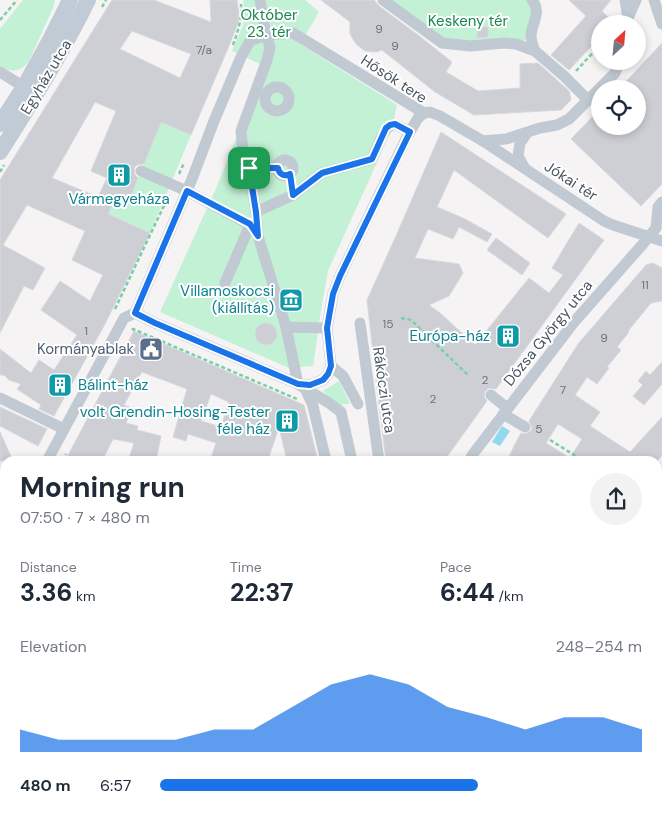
<!DOCTYPE html>
<meta charset="utf-8">
<style>
body{margin:0;font-family:"DM Sans",sans-serif;background:#f2f2f3;color:#1f2937;height:100vh;display:flex;flex-direction:column;font-size:19px;white-space:nowrap}
*{box-sizing:border-box;margin:0}
p{font-size:16px;color:#747a83}
.icon{flex:none;width:28px;height:28px;fill:none;stroke:currentColor;stroke-width:2;stroke-linecap:round;stroke-linejoin:round}
.map{position:relative;flex:1;overflow:hidden}
.details{position:absolute;left:0px;top:456px;width:662px;height:359px;display:flex;flex-direction:column;background:#fff;border-radius:15px 15px 0 0;box-shadow:0 2px 8px #0003}
.details>*{flex:none}
.needle{width:32px;rotate:26deg}
.tools{position:absolute;left:591px;top:15px;display:grid;gap:10px}
.tools a{display:grid;place-items:center;width:55px;height:55px;border-radius:50%;background:#fff;box-shadow:0 2px 8px #0003;font-size:25px}
.pin{position:absolute;display:grid;place-items:center;width:42px;height:42px;color:#fff;margin:-21px;border-radius:10px;box-shadow:0 2px 8px #0006}
.round{display:grid;place-items:center;flex:none;width:52px;height:52px;border-radius:26px;background:#f2f2f3}
.headline{display:flex;align-items:center;justify-content:space-between;height:85px;padding:0 20px}
h1{font-size:28px;font-weight:700;line-height:38px}
.stats{display:grid;grid-template-columns:repeat(3,1fr);gap:8px;height:85px;padding:5px 20px}
.stats div{display:grid;align-content:center}
.stats b{font-size:25px;font-weight:700}
.stats small{font-size:14px;font-weight:400}
.stats p{font-size:14px}
.chart{height:140px;padding:10px 20px}
.chart p{display:flex;justify-content:space-between}
.chart svg{width:100%;height:90px;margin-top:5px;fill:#1a73e8;opacity:.7}
ul{padding:0 20px;list-style:none;font-size:16px}
li{display:grid;grid-template-columns:80px 60px 1fr;align-items:center;height:38px}
li i{height:12px;border-radius:6px;background:#1a73e8}
.map>svg:first-child{display:block}
</style>
<div class="map">
<svg width="662" height="814" viewBox="0 0 662 814">
<rect width="100%" height="100%" fill="#f5f3f3"/>
<g fill="#c3f1d5">
<path d="M23 0H55L53 8 28 63C17 72 13 73 0 66V29Z"/>
<path d="M243 0H305L319 12 300 44 397 105 392 129 328 271 321 310 313 366 289 368 160 312 218 184 264 66 232 51 243 25 245 15Z"/>
<path d="M390 0H529L533 4 529 35 524 41 472 43 443 40Z"/>
<path d="M149 116 191 135 150 233 108 214 116 196 129 200 155 137Z"/>
<path d="M339 381 350 404 336 405 323 391Z"/>
</g>
<path fill="#90daee" d="M502 426 510 431 500 446 492 442Z"/>
<g fill="#cdcfd5" stroke="#d7d9de" fill-rule="evenodd">
<path d="M112 0H154L211 22 210 0H237L239 14 238 23 229 46 191 135 161 122 144 164 137 165 134 168 135 175 138 178 129 201 116 196 108 214 150 233 104 326 54 416 39 409 41 405 17 389 21 384 9 380 4 375H0V349L31 373 39 360 54 370 77 335 41 310 60 281 90 301 103 275 72 260 85 231 27 205 3 245 45 268 33 290 24 286 0 333V180ZM132 31 191 54 180 78 120 49ZM95 102 116 111 91 171 107 178 98 197 52 178Z"/>
<path d="M321 0H374L379 6 418 35 452 62 446 72 478 91 520 88V64L538 63 569 91 571 100 561 110 474 115 435 92 382 50 376 52 365 51 361 48 356 44 350 34V22Z"/>
<path d="M569 0H611L602 11 615 24H600V37L569 70 551 55 586 16Z"/>
<path d="M477 27H488V37L477 38Z"/>
<path d="M662 43V184L641 206 571 139 600 109V126H638V89H619Z"/>
<path d="M441 132 566 214 548 238 454 170 437 207 463 218 492 234 487 242 459 227 453 239 428 229 415 258 459 264 463 273 449 296 429 305 440 313 475 345 529 278 549 293 563 275 552 268 579 223 604 240 496 389 489 388 485 391 484 397 487 401 444 461H386L377 388 367 300 396 236Z"/>
<path d="M496 238 530 263 522 275 487 250Z"/>
<path d="M653 263 662 268V301L651 303 628 331 629 332 617 347 621 350 607 367 609 368 597 384 587 377 575 395 600 412 590 426 630 452 662 417V456L657 461H507L515 444 521 433 525 434 531 431 532 427 529 421 578 344 646 265ZM558 424 582 439 570 458 546 443Z"/>
<circle cx="266" cy="334" r="11"/>
<path d="M134 331 304 405 318 461H287L279 427 268 460 261 458 260 461H210L216 443 188 434 186 441 173 437 187 389 142 372 124 405 132 408 126 423 138 426 137 430 161 436 156 461H128L134 443 113 439 102 461H65ZM211 394 229 402 221 427 201 421Z"/>
<path d="M662 362V384L644 405 633 396 643 385 638 381 646 371 650 375Z"/>
<path d="M0 407 47 429 38 446 0 426Z"/>
<path d="M0 432 13 461H0Z"/>
</g>
<g fill="none" stroke-linecap="round" stroke-linejoin="round">
<g stroke="#7ad0a6" stroke-width="2.5" stroke-dasharray="4 2.5" stroke-linecap="butt">
<path d="M102 7 106 0"/>
<path d="M0 20 17 0"/>
<path d="M233 45C238 31 242 19 241 4"/>
<path d="M576 71 600 45"/>
<path d="M0 172 4 165"/>
<path d="M179 174 184 163"/>
<path d="M115 309 169 195"/>
<path d="M401 318 411 320 469 376"/>
<path d="M132 330 133 329 297 399"/>
<path d="M550 440 584 461"/>
<path d="M63 461 66 454"/>
<path d="M265 461V459"/>
<path d="M0 516 5 518"/>
</g>
<path stroke="#c1cad2" stroke-width="5.5" d="M658 743 662 737"/>
<g stroke="#c1cad2" stroke-width="11">
<path d="M260 0 266 35 270 47 267 60 241 131 243 152 249 168 256 212 258 236 286 327 298 384 329 403 341 412 352 461"/>
<path d="M383 0 442 43 471 46 504 43 516 44 535 51 564 76 588 100"/>
<path d="M532 0C542 11 532 23 531 35 531 40 533 46 535 51"/>
<path d="M625 0 628 18 627 24"/>
<path d="M654 0 662 24"/>
<path d="M628 18 636 0"/>
<path d="M0 72 24 87"/>
<circle cx="277" cy="99" r="12"/>
<path d="M424 113 430 112 440 116 483 141 506 139 540 128 557 125 569 119 615 73 620 61"/>
<path d="M483 141 604 221 613 225 662 241"/>
<circle cx="285" cy="168" r="8"/>
<path d="M524 167 518 156 520 143 527 133"/>
<path d="M249 168H277"/>
<path d="M141 171 187 191 250 225 257 234"/>
<path d="M256 212 293 195 322 173 372 159C376 150 385 122 396 125 400 126 406 130 410 132"/>
<path d="M656 228 658 207 662 202"/>
<path d="M225 283 250 225"/>
<path d="M135 313 155 323 298 384 310 385 323 380 328 374 331 366 327 328 333 294 340 276 407 137 418 118 424 113"/>
<path d="M135 313 192 179 214 121 241 57 250 41 266 35 293 33 424 113"/>
<path d="M360 323 379 461"/>
<path d="M286 327 327 328"/>
<path d="M331 366 343 376 358 404"/>
<path d="M305 388 313 406 326 461"/>
<path d="M491 395 507 408"/>
<path d="M0 398 64 429"/>
<path d="M503 414 525 427"/>
<path d="M47 461 124 318 135 313"/>
<path d="M469 461 473 454 575 321 642 245 656 228"/>
<path d="M0 540 5 535"/>
<path d="M0 554 5 556"/>
<path d="M658 560 662 556"/>
<path d="M658 594 662 589"/>
<path d="M658 640 662 644"/>
<path d="M567 810 568 814"/>
<path d="M116 814 119 810"/>
</g>
<g stroke="#c1cbd6" stroke-width="16">
<path d="M0 124 24 87 51 38 70 0"/>
<path d="M0 152C32 102 62 53 88 0"/>
<path d="M430 810 434 814"/>
<path d="M370 814 372 810"/>
</g>
</g>
<g fill="none" stroke-linecap="round" stroke-linejoin="round">
<g stroke="#fff" stroke-width="10">
<path id="route" d="M395 124 410 132 340 276 333 294 327 328 331 366 328 374 323 380 310 385 298 384 155 323 135 313 187 191 250 224 258 236 256 212 249 168H278C279 174 284 177 290 174L293 195 322 173 372 159 386 128 390 125Z"/>
</g>
<use href="#route" stroke="#1a73e8" stroke-width="6"/>
</g>
<defs>
<g id="building-square" transform="scale(1.25)"><rect x="-9" y="-9" width="18" height="18" rx="4" fill="#0f9aa8" stroke="#fff"/><path d="M-4-6H4V6H1V3H-1V6H-4ZM-2.5-4.3h1.7v1.8h-1.7ZM.8-4.3h1.7v1.8H.8ZM-2.5-1h1.7V.8h-1.7ZM.8-1h1.7V.8H.8Z" fill="#fff"/></g>
<g id="museum-square" transform="scale(1.25)"><rect x="-9" y="-9" width="18" height="18" rx="4" fill="#0f9aa8" stroke="#fff"/><path d="M0-6L6-3V-2H-6V-3ZM-5-1h2V3h-2ZM-1-1h2V3h-2ZM3-1h2V3H3ZM-6 4H6V6H-6Z" fill="#fff"/></g>
<g id="civic-square" transform="scale(1.25)"><rect x="-9" y="-9" width="18" height="18" rx="4" fill="#5c6f8a" stroke="#fff"/><path d="M-.6-6.5H3V-4.5H.6V-3L4-1V1h2V6H-6V1h2V-1L-.6-3ZM-1.2 2.5V6h2.4V2.5Z" fill="#fff"/></g>
</defs>
<g fill-rule="evenodd">
<use href="#building-square" x="119" y="175"/>
<use href="#museum-square" x="291" y="300"/>
<use href="#building-square" x="508" y="336"/>
<use href="#civic-square" x="151" y="349"/>
<use href="#building-square" x="60" y="385"/>
<use href="#building-square" x="287" y="421"/>
</g>
<g text-anchor="middle" dominant-baseline="central" stroke-width="4" stroke-linejoin="round" paint-order="stroke">
<g font-size="12" fill="#6b747e">
<text x="379" y="29">9</text>
<text x="395" y="46">9</text>
<text x="204" y="50">7/a</text>
<text x="645" y="285">11</text>
<text x="388" y="324">15</text>
<text x="86" y="331">1</text>
<text x="604" y="338">9</text>
<text x="485" y="380">2</text>
<text x="563" y="390">7</text>
<text x="433" y="399">2</text>
<text x="539" y="429">5</text>
</g>
<g font-size="15" fill="#17864f" stroke="#fff">
<text x="269" y="15">Október<tspan x="269" dy="17">23. tér</tspan></text>
<text x="468" y="21">Keskeny tér</text>
</g>
<g font-size="15" fill="#4a5661" stroke="#fff">
<text transform="translate(46 77) rotate(-59)">Egyház utca</text>
<text transform="translate(394 79) rotate(33)">Hősök tere</text>
<text transform="translate(571 181) rotate(33)">Jókai tér</text>
<text transform="translate(548 333) rotate(-51)">Dózsa György utca</text>
<text transform="translate(384 390) rotate(82)">Rákóczi utca</text>
</g>
<g font-size="15" fill="#0d838f" stroke="#fff" text-anchor="end">
<text x="119" y="199" text-anchor="middle">Vármegyeháza</text>
<text x="274" y="291">Villamoskocsi<tspan x="274" dy="17">(kiállítás)</tspan></text>
<text x="490" y="336">Európa-ház</text>
<text x="78" y="385" text-anchor="start">Bálint-ház</text>
<text x="270" y="412">volt Grendin-Hosing-Tester<tspan x="270" dy="17">féle ház</tspan></text>
</g>
<g font-size="15" fill="#4e5e75" stroke="#fff" text-anchor="end">
<text x="134" y="349">Kormányablak</text>
</g>
</g>
</svg>
<div class="tools">
<a><svg class="needle" viewBox="-14 -14 28 28"><path d="M0-13l5 13h-10z" fill="#e53935"/><path d="M0 13l5-13h-10z" fill="#747a83"/></svg></a>
<a><svg class="icon" aria-label="locate" viewBox="0 0 24 24"><circle cx="12" cy="12" r="6"/><path d="M12 2v4M12 18v4M2 12h4M18 12h4"/></svg></a>
</div>
<div class="pin" style="left:249px;top:168px;background:#1e9e55"><svg class="icon" aria-label="arrive" viewBox="0 0 24 24"><path d="M6 21V4h12l-3 4 3 4H6"/></svg></div>
<section class="details">
<div class="headline"><div><h1>Morning run</h1><p>07:50 · 7 × 480 m</p></div><a class="round"><svg class="icon" aria-label="share" viewBox="0 0 24 24"><path d="M12 15V3M7 8l5-5 5 5M5 13v7h14v-7"/></svg></a></div>
<div class="stats">
<div><p>Distance</p><b>3.36<small> km</small></b></div>
<div><p>Time</p><b>22:37</b></div>
<div><p>Pace</p><b>6:44<small> /km</small></b></div>
</div>
<div class="chart"><p><span>Elevation</span>248–254 m</p>
<svg viewBox="0 0 160 44" preserveAspectRatio="none"><path d="M0 44V33L10 38L20 38L30 38L40 38L50 33L60 33L70 22L80 11L90 6L100 11L110 22L120 27L130 33L140 27L150 27L160 33V44z"/></svg>
</div>
<ul>
<li><b>480 m</b>6:57<i style="width:66%"></i></li>
</ul>
</section>
</div>
